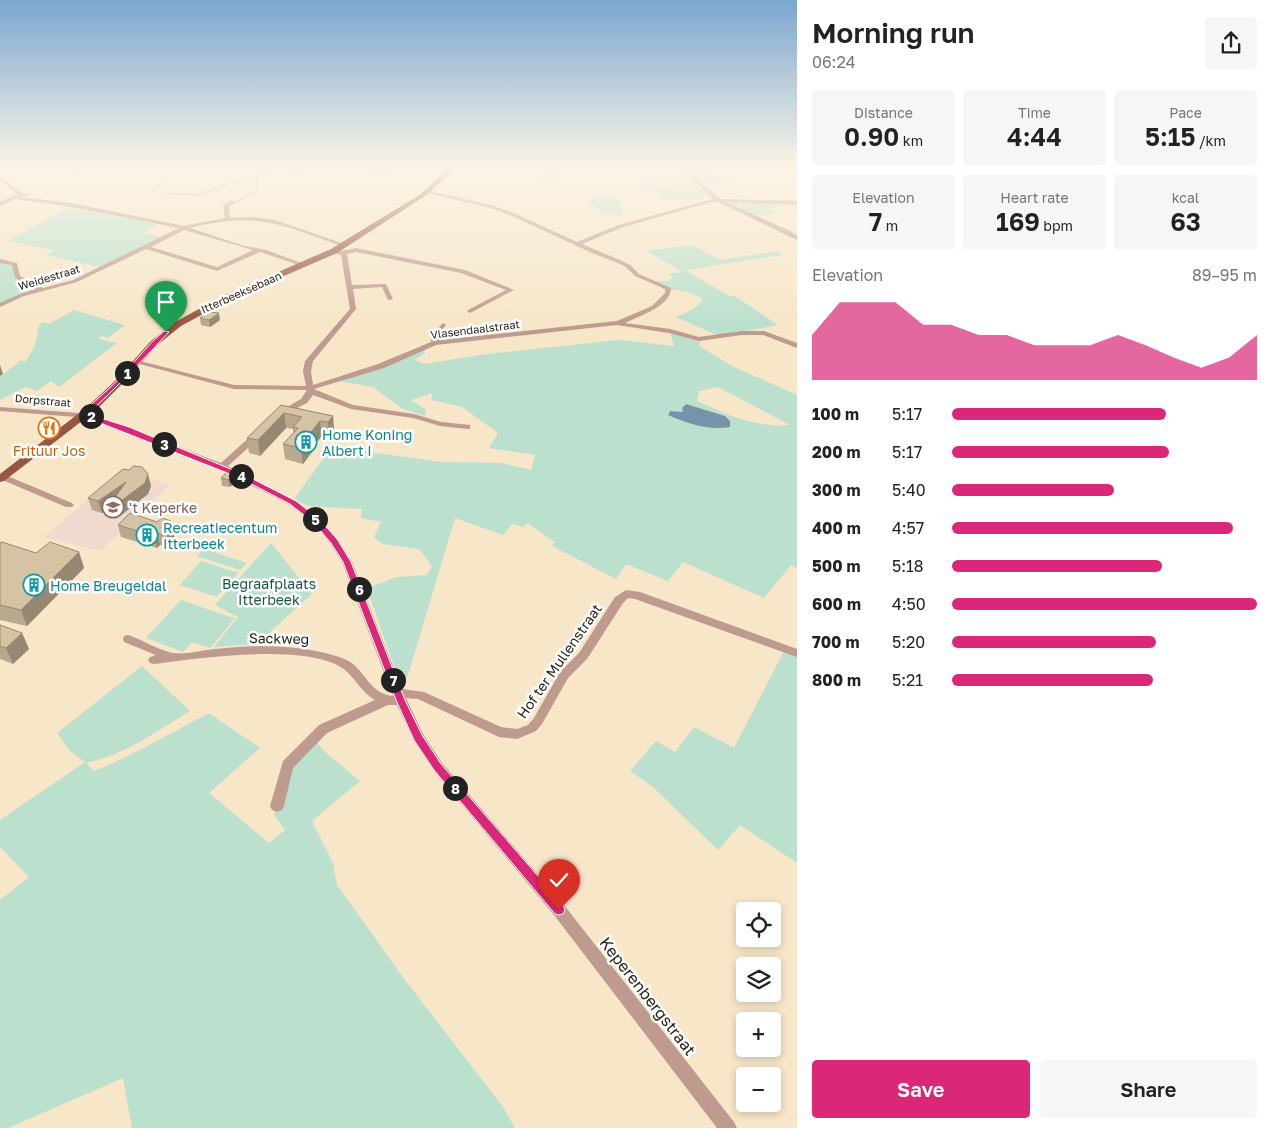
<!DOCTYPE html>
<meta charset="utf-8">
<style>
body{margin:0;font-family:"Golos Text",sans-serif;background:#f6f6f6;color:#222;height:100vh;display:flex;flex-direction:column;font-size:19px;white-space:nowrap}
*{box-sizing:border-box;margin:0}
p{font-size:16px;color:#767676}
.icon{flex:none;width:28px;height:28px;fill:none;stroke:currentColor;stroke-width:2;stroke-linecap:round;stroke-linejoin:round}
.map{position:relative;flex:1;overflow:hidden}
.side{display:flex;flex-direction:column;background:#fff;width:475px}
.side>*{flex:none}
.tools{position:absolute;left:736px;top:902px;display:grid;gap:10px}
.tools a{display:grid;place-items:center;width:45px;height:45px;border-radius:5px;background:#fff;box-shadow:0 2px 8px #0003;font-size:25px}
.pin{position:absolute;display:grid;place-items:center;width:42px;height:42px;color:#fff;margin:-51px -21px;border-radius:50% 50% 50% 0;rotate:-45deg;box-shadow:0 0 5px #0007}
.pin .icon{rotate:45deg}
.km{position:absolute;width:25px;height:25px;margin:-12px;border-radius:50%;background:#222;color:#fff;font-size:14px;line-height:25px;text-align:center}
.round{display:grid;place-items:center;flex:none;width:52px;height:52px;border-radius:5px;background:#f6f6f6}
.overview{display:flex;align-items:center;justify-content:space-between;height:85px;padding:0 15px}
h1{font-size:28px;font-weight:600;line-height:38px}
.stats{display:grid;grid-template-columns:repeat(3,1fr);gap:8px;height:85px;padding:5px 15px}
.stats div{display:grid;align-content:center;border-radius:5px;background:#f6f6f6;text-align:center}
.stats b{font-size:25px;font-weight:600}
.stats small{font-size:14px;font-weight:400}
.stats p{font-size:14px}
.chart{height:140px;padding:10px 15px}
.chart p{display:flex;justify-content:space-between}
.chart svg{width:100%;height:90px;margin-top:5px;fill:#db2777;opacity:.7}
.button{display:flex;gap:10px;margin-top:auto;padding:10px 15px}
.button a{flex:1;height:58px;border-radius:5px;background:#db2777;color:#fff;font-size:20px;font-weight:600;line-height:58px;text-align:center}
.button a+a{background:#f6f6f6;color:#222}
ul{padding:0 15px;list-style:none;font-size:16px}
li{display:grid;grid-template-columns:80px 60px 1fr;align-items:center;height:38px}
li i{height:12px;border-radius:6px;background:#db2777}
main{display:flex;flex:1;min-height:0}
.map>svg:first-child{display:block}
</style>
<main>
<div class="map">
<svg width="797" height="1128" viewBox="0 0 797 1128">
<rect width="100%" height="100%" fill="#f7e6c8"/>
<path fill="#f0dab6" d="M609 167H697L713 173 689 174 702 189 691 192 654 184 652 181 658 176Z"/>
<path fill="#f0d9ce" d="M123 470 170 485 100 551 44 537Z"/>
<g fill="#bbe0ce" fill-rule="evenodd">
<path d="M352 167H405L388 177 348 170Z"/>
<path d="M554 167 572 168 548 181 537 179Z"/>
<path d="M692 173H713L732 181 706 187Z"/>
<path d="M656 176H659L653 181 657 182 655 184 691 192 702 189 708 194 699 199 659 198 658 193 637 188Z"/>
<path d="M589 198H619L623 215H609L596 210 599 208 591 206Z"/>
<path d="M722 200 789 204 769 209 777 212 758 217Z"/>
<path d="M68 208 158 224 143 233 160 237 100 267 47 255 54 250 8 241Z"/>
<path d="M692 245 721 260 777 251 782 255 685 270 729 296H735L778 325 719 336 676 317C686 313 697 309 703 299L688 292 670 289 655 281H668L673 278 669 274 682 272 647 251Z"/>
<path d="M0 262 13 264 15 279 37 288 0 304Z"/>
<path d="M74 310 125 325 108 338 101 336 98 339 117 343 59 387 51 381 37 391 26 387 0 400V377L21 360 25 362C36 348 36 342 39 325L43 322 49 324Z"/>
<path d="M670 331 701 340 699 346 732 366 797 395V568L791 565 764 598 683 562 668 581 626 564 616 579 552 546 555 542 527 523 524 527 512 524 503 535 455 518 408 675 400 683 367 589 396 577 427 575 432 566 419 549 383 544 374 537 381 522 361 518 362 509 308 506 294 499 332 447 442 462 501 463 531 470 535 455 489 448 498 433 462 407 431 400 433 393 411 400 426 410 425 416 403 409 373 387 339 381 425 349V353L414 360 425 364 486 354 620 340 674 346ZM718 387 790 425C757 428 727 415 697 401L699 391ZM686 404 725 416 668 414 670 411 683 412Z"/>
<path d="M271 543 312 594 262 639 268 643 214 647 238 617 215 605Z"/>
<path d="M204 549 247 563 240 570 197 556Z"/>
<path d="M201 561 238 573 217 597 180 585Z"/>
<path d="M181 600 233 618H235L210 648 192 642 183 652 146 638Z"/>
<path d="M784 651 797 656V863L740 825 718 850 653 787 630 771 656 741 675 752 694 727 734 748Z"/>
<path d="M142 666 190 711C158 731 122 756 86 763L94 771C134 755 171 733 209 713L260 748 209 793 269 843 285 830 274 815 287 791 291 768 316 741 325 752 360 781 312 821 333 863 337 885 405 980 503 1107 515 1128H132L123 1078 8 1128H0V900L29 877 0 847V820L85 762 69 750 57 733Z"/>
</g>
<path fill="#7793ab" d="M686 404 725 416 730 421V427C709 431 686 423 668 415L670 411 683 412 682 408Z"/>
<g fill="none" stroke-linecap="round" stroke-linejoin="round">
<g stroke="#7793ab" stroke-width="1">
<path d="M257 187 256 178 277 168"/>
<path d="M165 193 197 195 247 177 256 178"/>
<path d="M151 196 167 174"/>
<path d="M231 205 257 190"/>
</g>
<g fill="#bf9a8e" fill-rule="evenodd">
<path d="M58 167C64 167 68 169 74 170 81 171 88 167 95 167L76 173Z"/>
<path d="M186 167H195L209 171 207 172Z"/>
<path d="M273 167 300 170 308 167H314L300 173Z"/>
<path d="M464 167H474L450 172 448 171Z"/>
<path d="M683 167H687L702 184 721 199 797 201V205L726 202 790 231 797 236V240L718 202H711L623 227 582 244 622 261 630 265 639 274 671 288C671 306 639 316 625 323L670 329 699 337 742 331H764L797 343V348L763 335H742L699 341 669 333 617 325 436 345 384 368 314 389 353 405 414 414 441 422 470 425V429H467L440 426 413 418 351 409 313 395 307 403 283 415H280V411L301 399 307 390 234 389 132 362 136 360 234 385 306 386 303 371 305 361 350 309 341 255 332 252V250L341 251 356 248 465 270 514 290 470 313 467 311 468 310 506 290 461 273 356 252 347 254 352 285 386 284 393 299 388 300 382 287 353 289 356 309 313 361 311 371 313 385 378 364 431 342 432 334 443 323 446 325 438 334 439 340 617 321 652 306 665 293V289L635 276 626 267 618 263 592 253 512 216 487 207 423 192 426 190 491 205 516 214 577 242 619 225 713 199 699 186Z"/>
<path d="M0 176 22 193 30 195 20 197 71 203 184 226 225 218 223 205 232 200 235 202 229 206 230 218 252 217 275 220 347 245 342 246C320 239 298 229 275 224 247 217 218 221 190 228L241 245 266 250 307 265 302 266 260 252 217 271 146 249 77 282 24 296 0 307V303L20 294 36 289 15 278 12 265 0 263V259L17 263 20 276 43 288 73 280 179 228 71 207 15 199 0 206V202L17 194 0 180ZM184 230 253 250 217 267 151 247Z"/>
<path d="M0 407 92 414 221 463 254 433H260V437L228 466 296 501 320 519 337 539 352 562 402 689 424 692 501 727 517 729 528 725 534 718 560 672 579 653 615 597 626 590 640 592 797 649V657L635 599 628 598 623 603 587 659 568 678 542 724 536 731 517 739 499 737 418 699 406 698 423 734 442 763 564 905 734 1122 737 1128H717L554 915 434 771 414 741 397 705H388L327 733 293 768 284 806 282 810 277 812 272 810 270 806 283 761 319 725 375 700C360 692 354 674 339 666 297 644 201 658 154 664L150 663 148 660 150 657 156 655 124 642 123 639 124 636 128 635C141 639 162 652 174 653 185 655 203 650 215 649 255 645 297 644 336 656 342 658 348 660 353 664 367 676 372 694 393 696L342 562 330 543 314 523 290 505 222 470 88 418 0 411Z"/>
<path d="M0 475H5L72 503 74 505 72 507H66L0 479Z"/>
</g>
<path fill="#975643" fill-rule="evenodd" d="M449 167H455L449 175 425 196 337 253 229 300 181 326 156 346 122 384 95 411 4 481 0 482V474L87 407 116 380 150 342 175 322 223 296 331 249 421 194Z"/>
</g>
<g fill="#b8a88d">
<path d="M200 318 220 320 210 327 201 325Z"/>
<path d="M281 405 333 416 334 432 329 438 322 436 315 444V448L303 464 285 459 283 444 293 433V429L286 428 260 456 249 453 247 438Z"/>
<path d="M229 470 235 482 230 487 222 486 221 478Z"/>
<path d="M151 486 148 494 120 516 114 515 112 506 102 513 92 510 88 498Z"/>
<path d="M118 525 174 533H173L175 539 166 547 160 545 157 548 121 537Z"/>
<path d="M0 543 36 553 79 552 84 568 27 626 0 620Z"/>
<path d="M0 625 22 633 29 649 13 664 0 659Z"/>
</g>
<g fill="#968873">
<path d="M219 313 220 320 210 327 209 320Z"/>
<path d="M0 365 3 374 0 376Z"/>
<path d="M284 413 286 428 260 456 258 440Z"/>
<path d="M333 416 334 432 329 438 328 422Z"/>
<path d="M320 421 322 436 315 444V448L303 464 301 448 311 432Z"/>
<path d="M148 474 151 486 148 494 120 516 117 504Z"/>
<path d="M234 475 235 482 230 487 228 480Z"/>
<path d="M126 482 111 503 112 506 102 513 98 501Z"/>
<path d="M171 521 174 533H173L175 539 166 547 163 535 167 525Z"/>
<path d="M157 533 160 545 157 548 154 536Z"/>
<path d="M79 552 84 568 27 626 21 610Z"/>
<path d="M22 633 29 649 13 664 6 648Z"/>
</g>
<g fill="#d6c3a4" stroke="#968873">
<path d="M209 312 219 313 209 320 200 318Z"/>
<path d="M281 405 333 416 328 422 320 421 311 432 314 433 301 448 283 444 298 428 293 427 302 417 284 413 258 440 247 438Z"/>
<path d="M133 466 142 467 148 474 145 483 117 504 111 503 126 482 98 501 88 498 123 469 129 470Z"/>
<path d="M229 470 234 475 228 480 221 478Z"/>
<path d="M130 513 157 522 162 518 171 521 167 525 172 527 163 535 157 533 154 536 118 525Z"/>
<path d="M2 542 36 553 50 542 79 552 21 610 0 605V543Z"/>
<path d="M0 625 22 633 6 648 0 646Z"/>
</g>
<linearGradient id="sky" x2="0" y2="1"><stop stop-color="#7ba7d0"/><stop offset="0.51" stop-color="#fbf4e6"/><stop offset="1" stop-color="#fbf4e6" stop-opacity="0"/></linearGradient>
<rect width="797" height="325" fill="url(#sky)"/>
<path fill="#db2777" stroke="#fff" d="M164 331 169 332C143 360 116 388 88 414L129 427 245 475 296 501 319 519 337 539 351 562 405 700 422 735 441 764 563 905 565 910 563 914 559 915 555 914 434 770 414 740 396 700 343 562 331 543 314 523 290 504 240 478 80 415 117 381 151 343Z"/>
<defs>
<g id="restaurant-ring" transform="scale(1.125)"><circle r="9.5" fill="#fff" stroke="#e8710a" stroke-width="1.5"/><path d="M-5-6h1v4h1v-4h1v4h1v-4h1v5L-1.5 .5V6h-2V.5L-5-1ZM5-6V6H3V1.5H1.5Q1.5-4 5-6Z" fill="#e8710a"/></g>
<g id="building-ring" transform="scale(1.125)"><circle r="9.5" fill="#fff" stroke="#0f9aa8" stroke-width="1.5"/><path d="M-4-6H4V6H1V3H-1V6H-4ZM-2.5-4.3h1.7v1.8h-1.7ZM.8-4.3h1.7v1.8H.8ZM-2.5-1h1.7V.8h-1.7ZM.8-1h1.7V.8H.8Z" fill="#0f9aa8"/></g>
<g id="school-ring" transform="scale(1.125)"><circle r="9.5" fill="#fff" stroke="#8d6e63" stroke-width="1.5"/><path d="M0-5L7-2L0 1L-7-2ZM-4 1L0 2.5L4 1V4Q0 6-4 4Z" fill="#8d6e63"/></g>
</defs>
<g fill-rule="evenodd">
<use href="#restaurant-ring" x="49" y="428"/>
<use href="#building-ring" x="306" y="442"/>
<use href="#school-ring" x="113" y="507"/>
<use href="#building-ring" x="147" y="535"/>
<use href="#building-ring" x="34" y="585"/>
</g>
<g text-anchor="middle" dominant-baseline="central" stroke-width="5" stroke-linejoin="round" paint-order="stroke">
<g font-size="11" fill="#241d12" stroke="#fff">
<text transform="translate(49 277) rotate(-17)">Weidestraat</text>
<text transform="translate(241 292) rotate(-24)">Itterbeeksebaan</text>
<text transform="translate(475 329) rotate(-7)">Vlasendaalstraat</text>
<text transform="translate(43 400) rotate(5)">Dorpstraat</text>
</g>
<g font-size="14" fill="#0d838f" stroke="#fff" text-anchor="start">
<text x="322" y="434">Home Koning<tspan x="322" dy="16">Albert I</tspan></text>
<text x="163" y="527">Recreatiecentum<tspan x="163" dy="16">Itterbeek</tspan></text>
<text x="50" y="585">Home Breugeldal</text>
</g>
<g font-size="14" fill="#c56008" stroke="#fff">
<text x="49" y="450">Frituur Jos</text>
</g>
<g font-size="14" fill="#785e54" stroke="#fff" text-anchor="start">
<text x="129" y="507">'t Keperke</text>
</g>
<g font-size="14" fill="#175940" stroke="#fff">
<text x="269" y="583">Begraafplaats<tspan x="269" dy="16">Itterbeek</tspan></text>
</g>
<g font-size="14" fill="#241d12" stroke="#fff">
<text transform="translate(279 638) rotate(1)">Sackweg</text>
<text transform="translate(559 661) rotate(-55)">Hof ter Mullenstraat</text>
</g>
<g font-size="16" fill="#241d12" stroke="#fff">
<text transform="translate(648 996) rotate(52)">Keperenbergstraat</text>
</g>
</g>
</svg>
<div class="tools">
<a><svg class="icon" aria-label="locate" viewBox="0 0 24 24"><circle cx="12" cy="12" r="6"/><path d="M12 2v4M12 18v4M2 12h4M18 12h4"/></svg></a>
<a><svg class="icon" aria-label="layers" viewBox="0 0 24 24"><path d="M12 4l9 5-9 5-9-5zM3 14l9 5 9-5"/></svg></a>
<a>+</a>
<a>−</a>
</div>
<div class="pin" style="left:166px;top:332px;background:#1e9e55"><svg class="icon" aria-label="arrive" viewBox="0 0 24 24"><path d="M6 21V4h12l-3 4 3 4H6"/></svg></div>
<div class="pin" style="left:559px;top:910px;background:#d93025"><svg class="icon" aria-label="check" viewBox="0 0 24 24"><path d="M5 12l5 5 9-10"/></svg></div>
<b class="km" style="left:127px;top:373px">1</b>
<b class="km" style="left:91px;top:416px">2</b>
<b class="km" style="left:164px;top:444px">3</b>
<b class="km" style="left:241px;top:476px">4</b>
<b class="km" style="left:315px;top:519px">5</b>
<b class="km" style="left:359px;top:589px">6</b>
<b class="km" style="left:393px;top:680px">7</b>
<b class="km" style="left:455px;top:788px">8</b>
</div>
<section class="side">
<div class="overview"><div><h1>Morning run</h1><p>06:24</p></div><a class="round"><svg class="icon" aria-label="share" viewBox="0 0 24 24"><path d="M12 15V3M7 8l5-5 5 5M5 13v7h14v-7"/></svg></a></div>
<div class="stats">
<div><p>Distance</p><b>0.90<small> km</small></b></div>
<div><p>Time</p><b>4:44</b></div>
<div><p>Pace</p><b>5:15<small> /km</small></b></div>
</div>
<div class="stats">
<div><p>Elevation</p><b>7<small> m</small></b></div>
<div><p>Heart rate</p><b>169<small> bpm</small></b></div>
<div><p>kcal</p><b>63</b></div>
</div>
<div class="chart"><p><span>Elevation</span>89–95 m</p>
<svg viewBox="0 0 160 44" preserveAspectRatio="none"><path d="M0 44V22L10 6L20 6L30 6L40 17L50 17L60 22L70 22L80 27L90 27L100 27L110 22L120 27L130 33L140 38L150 33L160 22V44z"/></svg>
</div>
<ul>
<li><b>100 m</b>5:17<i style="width:70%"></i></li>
<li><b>200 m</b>5:17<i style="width:71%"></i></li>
<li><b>300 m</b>5:40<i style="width:53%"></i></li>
<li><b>400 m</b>4:57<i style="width:92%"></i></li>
<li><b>500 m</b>5:18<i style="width:69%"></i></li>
<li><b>600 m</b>4:50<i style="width:100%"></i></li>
<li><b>700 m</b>5:20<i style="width:67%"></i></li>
<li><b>800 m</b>5:21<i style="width:66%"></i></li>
</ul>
<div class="button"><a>Save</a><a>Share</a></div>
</section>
</main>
